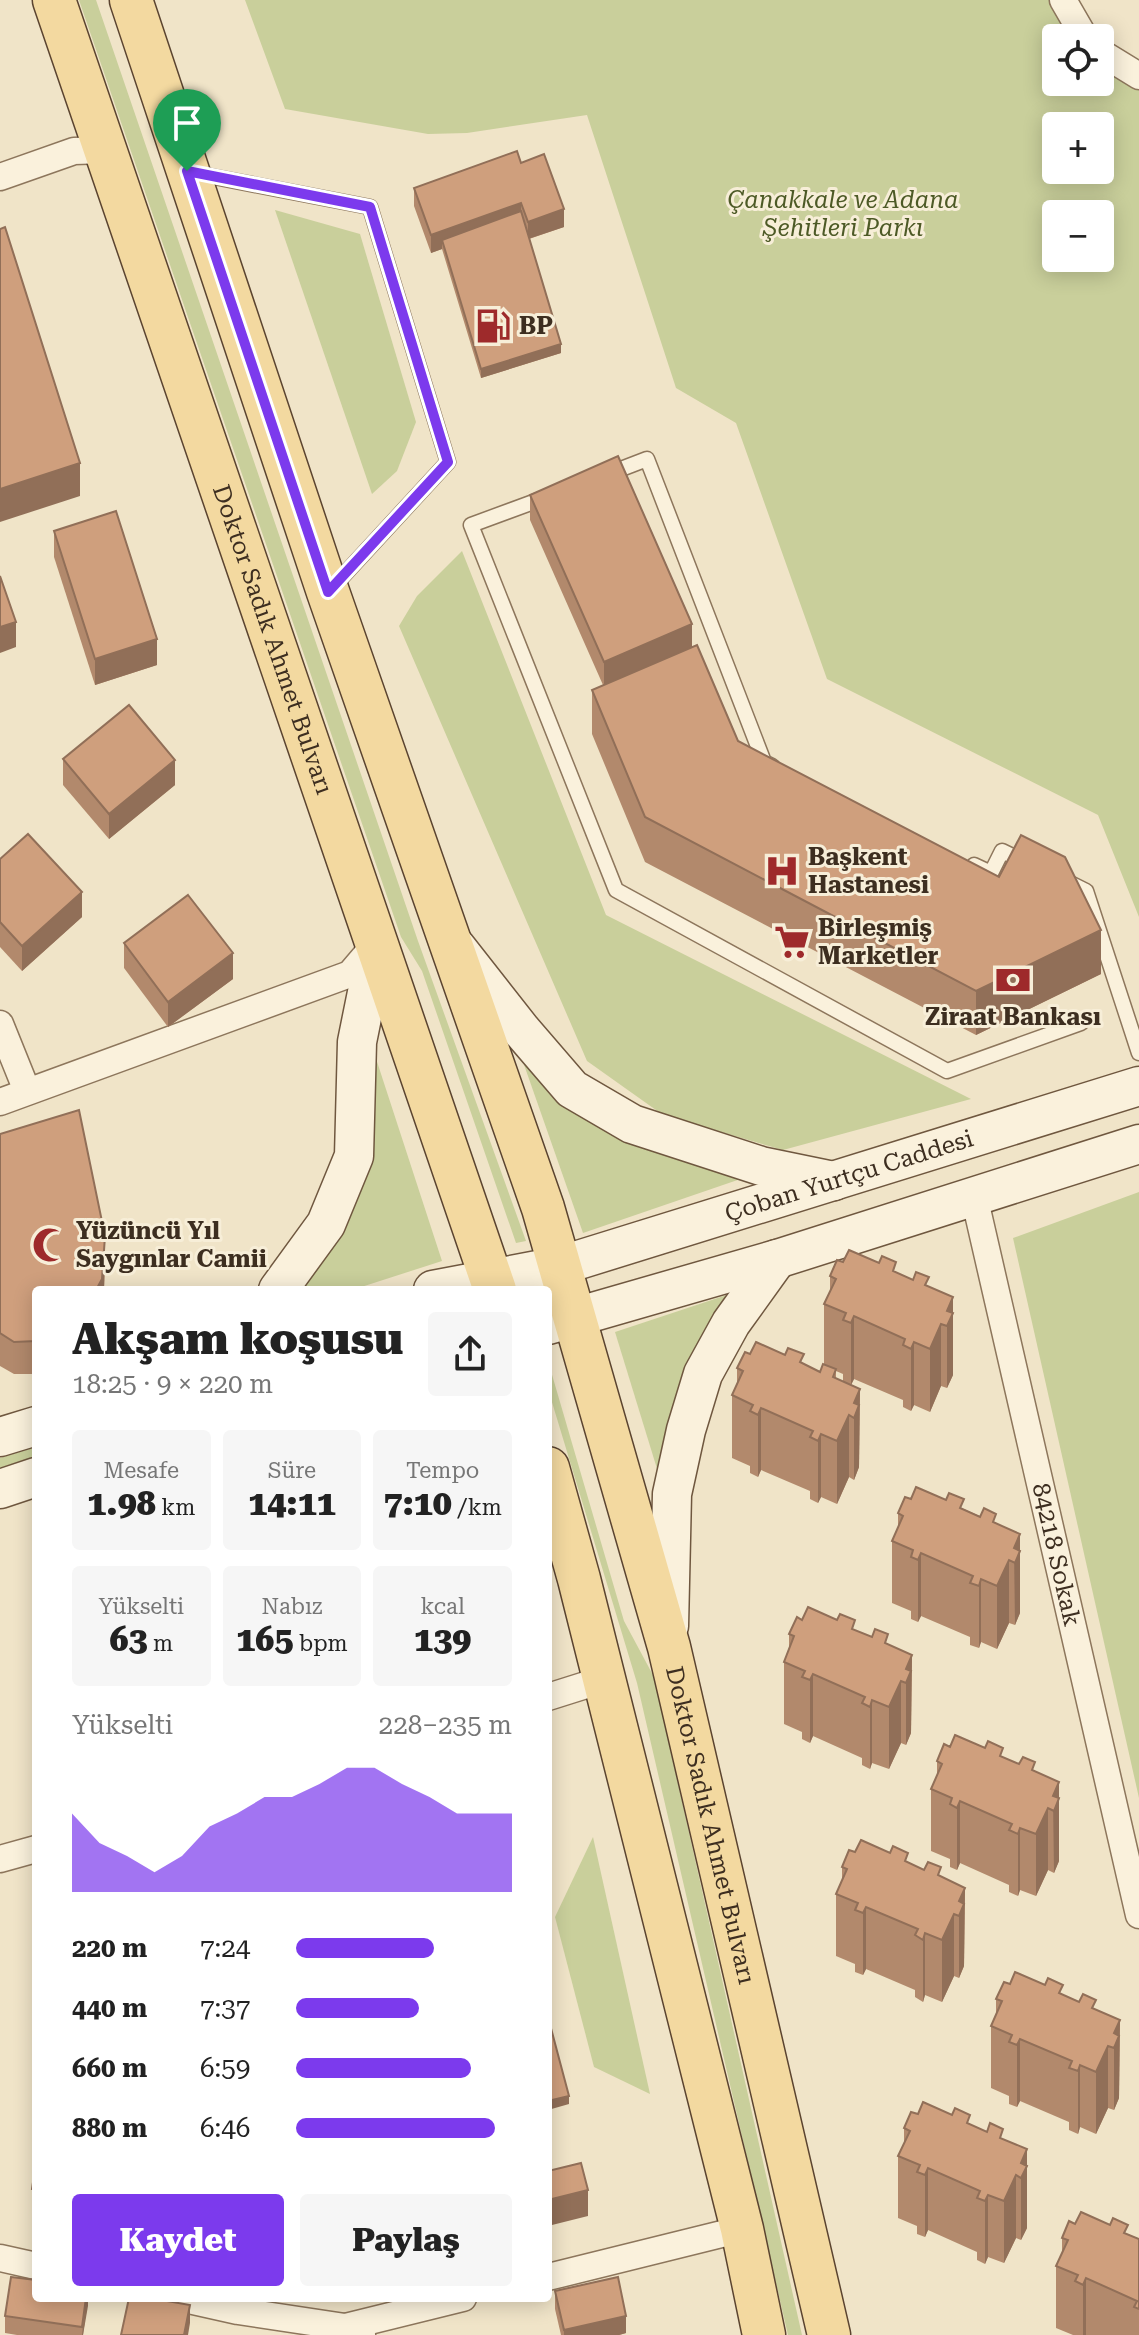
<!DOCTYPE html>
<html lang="tr">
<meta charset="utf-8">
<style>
body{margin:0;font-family:"Roboto Serif",serif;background:#f6f6f6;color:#222;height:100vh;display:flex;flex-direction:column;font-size:30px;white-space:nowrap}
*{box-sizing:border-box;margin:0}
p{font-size:26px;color:#767676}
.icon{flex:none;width:44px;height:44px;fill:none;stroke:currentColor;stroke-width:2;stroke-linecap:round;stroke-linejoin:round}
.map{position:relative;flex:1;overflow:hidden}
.side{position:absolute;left:32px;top:1286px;width:520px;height:1016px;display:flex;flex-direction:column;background:#fff;border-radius:8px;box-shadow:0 4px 20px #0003}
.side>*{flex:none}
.controls{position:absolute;left:1042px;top:24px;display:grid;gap:16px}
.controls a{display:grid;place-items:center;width:72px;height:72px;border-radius:8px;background:#fff;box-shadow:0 4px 20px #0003;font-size:40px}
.pin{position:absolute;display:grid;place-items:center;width:68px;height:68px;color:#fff;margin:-82px -34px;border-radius:50% 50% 50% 0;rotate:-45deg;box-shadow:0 0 8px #0007}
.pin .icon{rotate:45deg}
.round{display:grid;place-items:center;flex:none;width:84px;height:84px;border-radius:8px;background:#f6f6f6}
.summary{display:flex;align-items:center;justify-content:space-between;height:136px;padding:0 40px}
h1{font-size:44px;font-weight:800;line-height:60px}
.figures{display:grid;grid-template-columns:repeat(3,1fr);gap:12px;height:136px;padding:8px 40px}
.figures div{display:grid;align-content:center;border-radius:8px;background:#f6f6f6;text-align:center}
.figures b{font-size:34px;font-weight:800}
.figures small{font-size:22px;font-weight:400}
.figures p{font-size:22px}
.chart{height:224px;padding:16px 40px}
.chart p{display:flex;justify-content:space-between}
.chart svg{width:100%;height:144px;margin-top:8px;fill:#7c3aed;opacity:.7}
.primary-button{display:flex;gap:16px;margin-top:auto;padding:16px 40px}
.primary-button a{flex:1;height:92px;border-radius:8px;background:#7c3aed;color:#fff;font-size:32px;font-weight:800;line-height:92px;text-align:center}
.primary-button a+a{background:#f6f6f6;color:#222}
ul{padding:0 40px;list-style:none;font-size:26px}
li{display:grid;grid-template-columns:128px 96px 1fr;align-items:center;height:60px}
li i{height:20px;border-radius:10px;background:#7c3aed}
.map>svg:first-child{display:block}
</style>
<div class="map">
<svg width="1139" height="2335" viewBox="0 0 1139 2335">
<rect width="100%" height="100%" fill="#f0e4c8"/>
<g fill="#c9cf9b" fill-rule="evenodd">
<path d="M79 0H96L418 941 526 1241 516 1243 422 971 401 937Z"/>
<path d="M245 0H1056L1079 38H1056V82H1100V66L1139 84V917L1098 815 827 679 736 423 676 388 587 115 467 133 428 134 285 109ZM1056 126H1100V170H1056ZM1056 214H1100V258H1056Z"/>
<path d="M275 210 360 234 416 422 397 471 372 494Z"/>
<path d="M462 551 606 915 971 1099 783 1150 663 1115 587 1061 399 626 417 596Z"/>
<path d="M368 1034 442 1261 352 1290H287L338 1221Z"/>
<path d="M515 1039 758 1173 583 1233Z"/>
<path d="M1139 1192V1798L1013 1238Z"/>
<path d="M748 1288 662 1485 615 1332Z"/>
<path d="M548 1361 624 1621 654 1677 802 2335H788L637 1683 548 1389Z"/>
<path d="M36 1447V1456L0 1468V1458Z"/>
<path d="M593 1837 650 2094 594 2067 555 1917Z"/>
</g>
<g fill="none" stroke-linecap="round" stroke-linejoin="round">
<g stroke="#8d765c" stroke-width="17">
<g id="service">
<path d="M194 173 370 207 448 462 331 589"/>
<path d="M608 474 647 459 764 762 772 766"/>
<path d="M547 497 471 525 616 890 947 1071 1081 1023"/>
<path d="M974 865 991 873 1002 851 1027 863"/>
<path d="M1064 880 1086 891 1139 1053"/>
</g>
</g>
<g stroke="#8d765c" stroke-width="29">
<g id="minor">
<path d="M1063 0 1085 38"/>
<path d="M1100 52 1139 76"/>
<path d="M0 177 74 151 105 150"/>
<path d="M0 1024 27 1091"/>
<path d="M0 1102 350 974 373 947"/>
<path id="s1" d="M974 1196 1139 1915"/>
<path d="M548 1697 605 1679"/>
<path d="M0 1859 36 1849"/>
<path d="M0 2258 36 2266"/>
<path d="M548 2277 742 2229"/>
<path d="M180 2298 238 2311 345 2327 362 2335"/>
<path d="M345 2327 463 2298"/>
</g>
</g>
<g stroke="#6f573f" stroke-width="41">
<g id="secondary">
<path d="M456 947 522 1031 572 1089 632 1124 761 1166 834 1181"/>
<path d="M278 1290 326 1224 354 1156 357 1042 377 943"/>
<path id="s2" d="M433 1290 559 1266 1139 1086"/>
<path d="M548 1325 777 1259 1139 1144"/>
<path d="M0 1437 36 1426"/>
<path d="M0 1489 36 1477"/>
<path d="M669 1626 672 1494 686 1430 703 1374 731 1323 777 1259"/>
</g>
</g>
<g stroke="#5b4430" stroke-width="45">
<g id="primary">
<path id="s3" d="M54 0 495 1290"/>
<path id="s4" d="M131 0 328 592 543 1208 669 1647 829 2335"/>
<path d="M548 1468 579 1579 742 2229 764 2335"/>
</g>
</g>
<use href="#service" stroke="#faf1dc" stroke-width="14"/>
<use href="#minor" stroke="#faf1dc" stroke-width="26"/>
<use href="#secondary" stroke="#faf1dc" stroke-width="38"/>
<use href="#primary" stroke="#f3d9a0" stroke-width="42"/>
</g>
<g fill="#b2896c" fill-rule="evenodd">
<path d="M521 163 564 227 529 239 561 353 481 378 442 249 431 253 414 206V188Z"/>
<path d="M530 495 692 648 738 741 1101 974 976 1035 645 862 592 734V690L603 685 530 520Z"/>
<path d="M54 531 157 665 95 685 54 557Z"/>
<path d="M63 759 175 785 109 839 63 785Z"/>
<path d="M0 859 82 917 22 971 0 947Z"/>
<path d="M124 943 233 979 168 1027 124 968Z"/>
<path d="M0 1134 105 1269 104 1290H36V1374H14L0 1366Z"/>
<path d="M843 1262 896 1273 953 1297V1375L947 1388 941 1386 930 1412 914 1405 911 1411 903 1407V1400L854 1379 851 1385 860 1389 859 1467 854 1480 849 1477 837 1504 821 1497 818 1503 810 1499V1491L761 1470 758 1477 750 1473V1466L732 1458V1395L737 1383V1368L750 1354 820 1372 824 1364V1304L830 1291V1276ZM836 1371 843 1374V1382L836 1379Z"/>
<path d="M911 1499 964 1509 1020 1534V1613L1015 1625 1009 1623 997 1649 981 1642 979 1648 970 1645V1637L921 1616 918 1622 911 1619V1611L892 1603V1541L898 1528V1513Z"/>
<path d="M802 1620 855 1630 912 1655 911 1733 906 1745 901 1743 889 1769 872 1763 870 1769 862 1765V1758L813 1736 810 1743 802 1739V1732L784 1724V1662L789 1648V1634Z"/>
<path d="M950 1747 1003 1757 1059 1782V1861L1054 1873 1048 1870 1036 1896 1020 1890 1018 1896 1009 1892V1885L960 1863 957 1870 950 1867V1859L931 1851V1789L937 1776V1761Z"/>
<path d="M855 1852 908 1863 965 1888 964 1966 959 1978 954 1976 942 2002 925 1995 923 2002 915 1997V1990L866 1969 863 1975 855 1972V1964L836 1956V1894L842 1881V1867Z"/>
<path d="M1010 1984 1063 1995 1120 2020 1119 2098 1114 2110 1108 2108 1096 2134 1080 2127 1078 2134 1069 2130V2122L1020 2101 1017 2107 1009 2104V2096L991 2088V2026L996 2014V1999Z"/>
<path d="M918 2114 970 2125 1027 2149V2228L1021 2240 1016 2238 1004 2263 988 2257 985 2264 977 2260V2252L928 2230 925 2237 917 2234V2226L898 2218V2156L904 2143V2128Z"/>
<path d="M36 2162V2207H32V2189Z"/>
<path d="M1075 2224 1128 2234 1139 2239V2335H1073L1056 2328V2266L1062 2253V2238Z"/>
<path d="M555 2291 626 2333 619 2335H561L555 2309Z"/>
<path d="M88 2298 83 2335H17L5 2333V2316Z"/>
</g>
<g fill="#916f58">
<path d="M521 203V220L442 240V249L431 253V235Z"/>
<path d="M564 209V227L528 239V222Z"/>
<path d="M561 344V353L481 378V369Z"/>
<path d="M80 463V496L0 522V489Z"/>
<path d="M16 622V647L0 653V627Z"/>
<path d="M692 624V650L604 688V662Z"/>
<path d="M157 639V665L95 685V659Z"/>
<path d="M175 760V785L109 839V814Z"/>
<path d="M82 892V917L22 971V946Z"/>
<path d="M1101 930V974L976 1035V991Z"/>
<path d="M233 953V979L168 1027V1002Z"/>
<path d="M105 1236 104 1290H96Z"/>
<path d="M953 1297V1375L947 1388V1311Z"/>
<path d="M854 1316V1379L851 1385V1323Z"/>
<path d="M941 1324V1386L930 1412V1349Z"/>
<path d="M914 1342V1405L911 1411V1349Z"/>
<path d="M860 1389 859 1467 854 1480V1403Z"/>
<path d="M761 1408V1470L758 1477V1415Z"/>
<path d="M849 1415V1477L837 1504V1441Z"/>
<path d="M821 1434V1497L818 1503V1441Z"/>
<path d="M1020 1534V1613L1015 1625 1014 1548Z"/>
<path d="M921 1553V1616L918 1622V1560Z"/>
<path d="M1009 1560V1623L997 1649V1586Z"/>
<path d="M981 1579V1642L979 1648V1586Z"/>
<path d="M912 1655 911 1733 906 1745V1669Z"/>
<path d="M813 1674V1736L810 1743V1680Z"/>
<path d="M901 1681V1743L889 1769V1707Z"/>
<path d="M872 1700V1763L870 1769V1707Z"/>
<path d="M1059 1782V1861L1054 1873 1053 1796Z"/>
<path d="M960 1801V1863L957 1870V1808Z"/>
<path d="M1048 1808V1870L1036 1896V1834Z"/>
<path d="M1020 1828V1890L1018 1896V1834Z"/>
<path d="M965 1888 964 1966 959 1978V1901Z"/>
<path d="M866 1907V1969L863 1975V1913Z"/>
<path d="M954 1914V1976L942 2002V1940Z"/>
<path d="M925 1933V1995L923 2002V1940Z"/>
<path d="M1120 2020 1119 2098 1114 2110V2033Z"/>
<path d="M1020 2039V2101L1017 2107V2045Z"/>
<path d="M1108 2046V2108L1096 2134V2072Z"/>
<path d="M1080 2065V2127L1078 2134V2071Z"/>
<path d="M569 2096V2104L548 2110V2101Z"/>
<path d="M1027 2149V2228L1021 2240V2163Z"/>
<path d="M928 2168V2230L925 2237V2175Z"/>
<path d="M1016 2175V2238L1004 2263V2201Z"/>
<path d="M588 2190V2216L548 2226V2200Z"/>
<path d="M988 2195V2257L985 2264V2201Z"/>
<path d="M1086 2278V2335H1083V2285Z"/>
<path d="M86 2298H88V2306L83 2335H82Z"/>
<path d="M190 2305V2323L188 2335H184Z"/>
<path d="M626 2316V2333L619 2335H564V2330Z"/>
</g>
<g fill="#cf9f7d" stroke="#916f58" stroke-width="2">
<path d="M517 151 521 163 544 154 564 209 528 222 521 203 431 235 414 188Z"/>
<path d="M521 211 561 344 481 369 442 240Z"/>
<path d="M5 227 80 463 0 489V229Z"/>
<path d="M618 456 692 624 604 662 530 495Z"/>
<path d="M116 511 157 639 95 659 54 531Z"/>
<path d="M0 576 16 622 0 627Z"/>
<path d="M697 645 738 741 999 877 1021 835 1065 857 1101 930 976 991 645 817 592 690Z"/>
<path d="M129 705 175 760 109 814 63 759Z"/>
<path d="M28 834 82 892 22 946 0 922V859Z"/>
<path d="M188 895 233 953 168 1002 124 943Z"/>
<path d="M79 1110 105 1236 102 1279 96 1290H36V1341L14 1342 0 1333V1134Z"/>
<path d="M849 1250 879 1263 882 1256 896 1262 893 1271 913 1280 916 1272 929 1277 925 1285 953 1297 947 1311 953 1313 947 1326 941 1324 930 1349 914 1342 911 1349 903 1345 905 1339 854 1316 851 1323 843 1320 846 1313 824 1304 836 1279 830 1276 837 1260 843 1262Z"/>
<path d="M756 1342 785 1355 788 1348 804 1354 800 1362 820 1372 823 1364 836 1369 833 1377 860 1389 854 1403 859 1405 854 1418 849 1415 837 1441 821 1434 818 1441 810 1437 813 1431 761 1408 758 1415 750 1411 753 1405 732 1395 743 1371 737 1368 745 1352 750 1354Z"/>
<path d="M916 1487 946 1500 949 1493 964 1499 960 1508 980 1517 984 1508 996 1514 993 1522 1020 1534 1014 1548 1020 1551 1015 1563 1009 1560 997 1586 981 1579 979 1586 970 1583 973 1576 921 1553 918 1560 911 1557 913 1550 892 1541 903 1516 898 1513 905 1497 911 1499Z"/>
<path d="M808 1607 837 1620 840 1614 855 1620 852 1629 872 1637 875 1629 888 1634 885 1643 912 1655 906 1669 911 1671 906 1683 901 1681 889 1707 872 1700 870 1707 862 1703 865 1697 813 1674 810 1680 802 1677 805 1671 784 1662 794 1636 789 1634 797 1617 802 1620Z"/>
<path d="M955 1735 985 1748 988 1741 1003 1748 1000 1756 1019 1764 1023 1757 1035 1762 1032 1770 1059 1782 1053 1796 1059 1798 1054 1811 1048 1808 1036 1834 1020 1828 1018 1834 1009 1830 1012 1824 960 1801 957 1808 950 1804 952 1798 931 1789 942 1764 937 1761 944 1744 950 1747Z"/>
<path d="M861 1840 890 1853 893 1846 908 1853 905 1861 924 1870 928 1862 941 1867 938 1875 965 1888 959 1901 964 1904 959 1916 954 1914 942 1940 925 1933 923 1940 915 1935 918 1929 866 1907 863 1913 855 1910 858 1903 836 1894 847 1869 842 1867 849 1850 855 1852Z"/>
<path d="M1015 1972 1045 1985 1048 1978 1063 1985 1059 1993 1079 2002 1083 1994 1096 2000 1092 2008 1120 2020 1114 2033 1119 2036 1114 2048 1108 2046 1096 2072 1080 2065 1078 2071 1069 2068 1072 2061 1020 2039 1017 2045 1009 2042 1012 2035 991 2026 1002 2001 996 1999 1004 1982 1010 1984Z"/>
<path d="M548 2017 569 2096 548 2101Z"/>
<path d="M923 2102 952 2115 955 2108 970 2115 967 2123 987 2132 990 2123 1003 2129 1000 2138 1027 2149 1021 2163 1027 2166 1021 2178 1016 2175 1004 2201 988 2195 985 2201 977 2198 980 2191 928 2168 925 2175 917 2172 920 2165 898 2156 910 2131 904 2128 911 2112 918 2114Z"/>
<path d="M36 2162V2190L32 2189Z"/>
<path d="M581 2163 588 2190 548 2200V2171Z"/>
<path d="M1081 2212 1110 2225 1113 2218 1128 2225 1124 2233 1139 2239V2309L1134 2307 1137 2301 1086 2278 1083 2285 1075 2281 1078 2275 1056 2266 1068 2240 1062 2238 1069 2221 1075 2224Z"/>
<path d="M11 2277 36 2280V2298H86L82 2327 5 2316Z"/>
<path d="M618 2277 626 2316 564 2330 555 2291Z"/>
<path d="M129 2298H150L190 2305 184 2335H121Z"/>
</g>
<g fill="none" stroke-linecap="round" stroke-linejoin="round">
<g stroke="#fff" stroke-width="16">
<path id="route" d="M187 171 370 207 448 462 328 592Z"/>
</g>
<use href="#route" stroke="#7c3aed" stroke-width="10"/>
</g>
<defs>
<g id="fuel-bare" transform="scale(2.76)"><path d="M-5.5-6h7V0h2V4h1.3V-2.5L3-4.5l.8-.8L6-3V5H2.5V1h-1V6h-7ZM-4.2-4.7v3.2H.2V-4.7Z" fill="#9e2a2b" stroke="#f7eed8" stroke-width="2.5" paint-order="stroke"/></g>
<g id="hospital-bare" transform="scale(2.76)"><path d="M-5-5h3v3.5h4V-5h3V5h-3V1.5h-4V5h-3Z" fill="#9e2a2b" stroke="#f7eed8" stroke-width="2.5" paint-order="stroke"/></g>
<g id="supermarket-bare" transform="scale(2.76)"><path d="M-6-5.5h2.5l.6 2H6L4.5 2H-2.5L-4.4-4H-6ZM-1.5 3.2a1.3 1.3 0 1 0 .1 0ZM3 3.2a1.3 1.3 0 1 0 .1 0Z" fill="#9e2a2b" stroke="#f7eed8" stroke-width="2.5" paint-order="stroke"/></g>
<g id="bank-bare" transform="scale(2.76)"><path d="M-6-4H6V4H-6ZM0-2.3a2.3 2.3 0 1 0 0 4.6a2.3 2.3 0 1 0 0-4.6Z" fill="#9e2a2b" stroke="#f7eed8" stroke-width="2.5" paint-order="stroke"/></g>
<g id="mosque-bare" transform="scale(2.76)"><path d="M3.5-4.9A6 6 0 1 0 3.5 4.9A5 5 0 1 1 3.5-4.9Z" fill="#9e2a2b" stroke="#f7eed8" stroke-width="2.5" paint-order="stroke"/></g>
</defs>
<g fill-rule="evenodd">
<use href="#fuel-bare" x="493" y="326"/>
<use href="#hospital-bare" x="782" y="871"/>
<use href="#supermarket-bare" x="792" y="942"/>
<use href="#bank-bare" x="1013" y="980"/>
<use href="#mosque-bare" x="50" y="1245"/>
</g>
<g text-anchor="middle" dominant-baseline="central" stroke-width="6" stroke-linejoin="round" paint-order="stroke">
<g font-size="24" font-style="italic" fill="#4d5a26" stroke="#f7eed8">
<text x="843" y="200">Çanakkale ve Adana<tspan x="843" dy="28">Şehitleri Parkı</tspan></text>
</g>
<g font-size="24" font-weight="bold" fill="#3d2e20" stroke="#f7eed8" text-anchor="start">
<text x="519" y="326">BP</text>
<text x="808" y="857">Başkent<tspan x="808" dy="28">Hastanesi</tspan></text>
<text x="818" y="928">Birleşmiş<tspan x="818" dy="28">Marketler</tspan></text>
<text x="1013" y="1017" text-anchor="middle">Ziraat Bankası</text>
<text x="76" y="1231">Yüzüncü Yıl<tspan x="76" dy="28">Saygınlar Camii</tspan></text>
</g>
<g font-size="24" fill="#3d2e20" stroke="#f7eed8">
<text stroke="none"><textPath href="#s3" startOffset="676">Doktor Sadık Ahmet Bulvarı</textPath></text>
<text stroke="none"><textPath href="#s2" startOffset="432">Çoban Yurtçu Caddesi</textPath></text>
<text stroke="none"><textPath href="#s1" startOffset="368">84218 Sokak</textPath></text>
<text stroke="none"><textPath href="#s4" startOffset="1916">Doktor Sadık Ahmet Bulvarı</textPath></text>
</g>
</g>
</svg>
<div class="controls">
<a><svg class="icon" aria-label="locate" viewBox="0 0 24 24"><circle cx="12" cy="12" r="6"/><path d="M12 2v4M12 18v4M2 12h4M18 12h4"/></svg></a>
<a>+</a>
<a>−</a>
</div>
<div class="pin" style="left:187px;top:171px;background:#1e9e55"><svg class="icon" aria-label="arrive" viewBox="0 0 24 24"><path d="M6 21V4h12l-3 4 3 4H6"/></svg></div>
<section class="side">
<div class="summary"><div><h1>Akşam koşusu</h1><p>18:25 · 9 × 220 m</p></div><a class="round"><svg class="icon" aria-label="share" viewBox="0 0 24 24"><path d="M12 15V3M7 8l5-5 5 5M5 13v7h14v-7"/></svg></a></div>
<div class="figures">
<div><p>Mesafe</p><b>1.98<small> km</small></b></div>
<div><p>Süre</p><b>14:11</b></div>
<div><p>Tempo</p><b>7:10<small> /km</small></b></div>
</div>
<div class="figures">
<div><p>Yükselti</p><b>63<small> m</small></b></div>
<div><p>Nabız</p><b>165<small> bpm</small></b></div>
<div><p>kcal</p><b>139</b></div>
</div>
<div class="chart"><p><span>Yükselti</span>228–235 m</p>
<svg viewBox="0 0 160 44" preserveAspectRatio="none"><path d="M0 44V20L10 29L20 33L30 38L40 33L50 24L60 20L70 15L80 15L90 11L100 6L110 6L120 11L130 15L140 20L150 20L160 20V44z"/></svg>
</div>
<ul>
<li><b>220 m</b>7:24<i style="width:64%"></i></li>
<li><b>440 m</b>7:37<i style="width:57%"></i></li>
<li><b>660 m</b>6:59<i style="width:81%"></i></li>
<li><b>880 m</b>6:46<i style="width:92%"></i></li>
</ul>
<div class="primary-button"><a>Kaydet</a><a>Paylaş</a></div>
</section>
</div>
